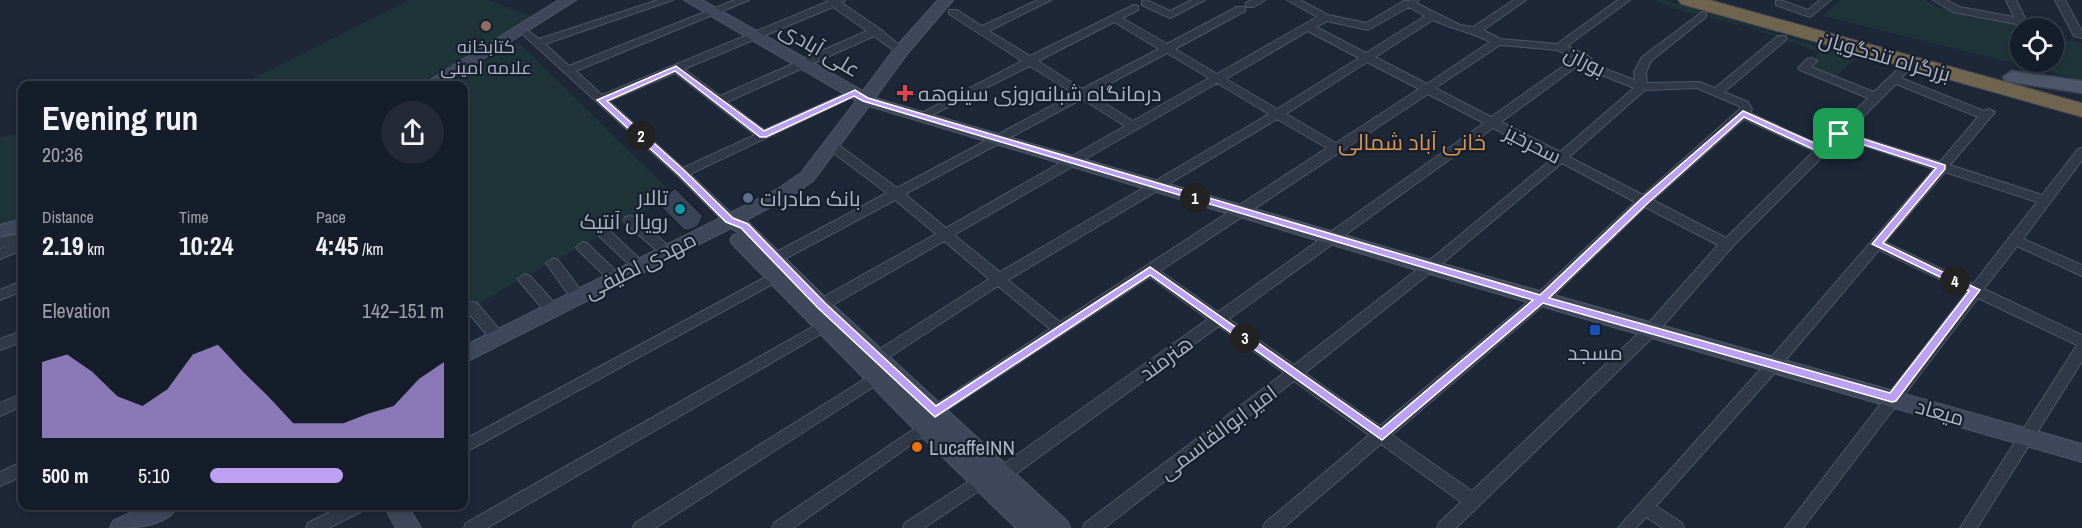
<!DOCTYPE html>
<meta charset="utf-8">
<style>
body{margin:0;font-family:"Archivo Narrow",Cairo,sans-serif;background:#232a36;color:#f1f3f6;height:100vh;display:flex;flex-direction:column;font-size:22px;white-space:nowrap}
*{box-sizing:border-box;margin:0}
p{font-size:20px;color:#9ea2a8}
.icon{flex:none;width:33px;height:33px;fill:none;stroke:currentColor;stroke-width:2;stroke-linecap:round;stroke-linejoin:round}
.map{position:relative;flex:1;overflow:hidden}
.drawer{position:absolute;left:18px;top:81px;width:450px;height:429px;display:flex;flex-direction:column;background:#161d2a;border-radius:12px;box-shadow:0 3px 9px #0003,0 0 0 2px #353b47}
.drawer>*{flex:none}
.buttons{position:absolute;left:2010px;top:18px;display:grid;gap:12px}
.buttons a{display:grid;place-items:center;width:54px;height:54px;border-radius:50%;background:#161d2a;box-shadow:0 3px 9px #0003,0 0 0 2px #353b47;font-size:30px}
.pin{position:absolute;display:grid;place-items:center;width:51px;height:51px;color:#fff;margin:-26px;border-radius:12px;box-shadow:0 3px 9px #0006}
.km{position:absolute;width:30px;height:30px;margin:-15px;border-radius:50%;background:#222;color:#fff;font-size:16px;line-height:30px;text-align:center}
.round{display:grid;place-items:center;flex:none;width:63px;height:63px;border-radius:32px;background:#232a36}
.summary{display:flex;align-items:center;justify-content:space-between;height:102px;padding:0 24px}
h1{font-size:33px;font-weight:700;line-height:45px}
.figures{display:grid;grid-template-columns:repeat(3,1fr);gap:9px;height:102px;padding:6px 24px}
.figures div{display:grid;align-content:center}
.figures b{font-size:26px;font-weight:700}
.figures small{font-size:16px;font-weight:400}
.figures p{font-size:16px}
.chart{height:168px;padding:12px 24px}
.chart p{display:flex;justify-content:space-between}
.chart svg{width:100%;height:108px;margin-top:6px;fill:#bca0f2;opacity:.7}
ul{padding:0 24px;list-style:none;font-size:20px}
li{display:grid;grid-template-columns:96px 72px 1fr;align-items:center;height:45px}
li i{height:15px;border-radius:8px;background:#bca0f2}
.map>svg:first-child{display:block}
</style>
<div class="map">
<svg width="2082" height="528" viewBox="0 0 2082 528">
<rect width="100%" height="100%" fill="#1d2738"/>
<g fill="#1f3439">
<path d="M409 0H487L534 17 417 85 238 86Z"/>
<path d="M1653 0H1665L1856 58 1835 77 1810 66 1818 52 1741 24 1737 25 1698 13 1692 14Z"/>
<path d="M1841 0H1925L1938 7 1967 16 2049 28H2020V62H2054V29L2062 31 2069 41 2082 43V80L1823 16Z"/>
<path d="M518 42 667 188 656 205 472 307 464 303V86H444Z"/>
<path d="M22 133V220L0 226V137Z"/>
</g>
<path fill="#394458" stroke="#19202e" stroke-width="1.5" d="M675 188 703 216 698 226 691 230H684L657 203Z"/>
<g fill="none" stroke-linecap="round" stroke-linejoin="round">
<g stroke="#4f5666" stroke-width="2">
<g id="street">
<path d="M658 0H673L545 44 569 66 735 0H749L576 71 602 95 827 2 826 0H845L842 3 880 29 906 51 905 53H897L874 36 727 102 764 130 851 91H859L861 93 690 174 735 217 736 220 735 223H725L678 176 518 30 523 27 539 39ZM833 7 867 31 720 96 684 69ZM675 73 755 135 683 168 609 101Z"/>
<path d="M1038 0H1051L989 31 1030 56 1134 5 1138 6V10L1122 18 1167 44 1237 7H1245V11L1175 49 1217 74 1317 17 1287 0H1300L1328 15 1366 23 1404 1 1419 0 1416 3 1460 25 1473 27 1514 0H1526L1483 30 1500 39 1557 44 1618 0H1630L1567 46 1587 55 1600 67 1635 80 1634 72 1642 57 1702 12 1706 13V17L1651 61 1646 72 1647 83 1699 82 1715 88 1778 36H1786V40L1724 92 1748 102 1752 109 1750 113 1820 145 1868 98 1800 70 1798 68 1807 59 1811 58 1817 61 1811 67 1874 92 1897 70H1905L1907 72 1901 78 1984 111 1989 109 1995 112 1950 165 2042 195 2078 149 2082 148V160L2023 239 2082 265V276L2017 246 1984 289 2082 335V361L1977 528H1960L2077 345 1978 298 1803 528H1785L1967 292 1879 250 1778 369 1656 506 1682 523 1684 528H1663L1646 517 1636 528H1618L1768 361 1934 169 1841 138 1732 247 1656 334 1456 528H1437L1439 523 1461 502 1381 444 1283 528H1263L1265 523 1369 435 1294 381 1104 528H1083L1085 523 1284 373 1219 326 1006 481 1000 483 994 481 992 476 994 471 1208 319 1150 277 935 418 930 416 927 412 930 408 1050 329 998 286 882 362H872L870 358 872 354 989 279 944 241 826 309H816L814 305 816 301 936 234 895 200 781 261H771L769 258 771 255 887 193 828 149 826 146 828 143H836L897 188 1074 94 1030 66 924 119 918 115 1022 61 949 14V10H957L982 26ZM1409 7 1425 16 1366 53 1316 27 1327 21 1368 30ZM1433 20C1452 29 1472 32 1490 42L1427 84 1375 57ZM1114 22 1159 49 1082 89 1038 61ZM1308 31 1359 58 1277 109 1226 79ZM1500 45 1557 50 1575 58 1491 117 1435 88ZM1167 53 1209 78 1133 121 1090 94ZM1367 62 1419 89 1336 143 1286 114ZM1583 62 1592 71 1634 88 1560 152 1501 122ZM1217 83 1269 114 1000 272 954 235ZM1896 84 1978 117 1940 162 1847 133ZM1697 88 1739 106 1740 109 1643 195 1569 157 1645 90ZM1428 94 1484 123 1218 312 1160 271ZM1082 99 1125 126 946 228 905 194ZM1277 119 1327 148 1060 322 1008 280ZM1744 119 1814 151 1726 238 1653 200ZM1493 128 1552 159 1436 255 1294 365 1229 319ZM1562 163 1635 202 1536 295 1380 426 1305 373 1445 261ZM1945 172 2037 202 1973 284 1885 242ZM1645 207 1718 245 1646 326 1472 491 1392 435 1546 303Z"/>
<path d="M1146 0 1170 11 1192 0H1205L1170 18 1142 5V1Z"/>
<path d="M1252 0H1265L1254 7H1246V3Z"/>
<path d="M1780 0 1808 10 1820 0H1831L1810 17 1776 5V1Z"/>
<path d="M1933 0H1946L1960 7 2014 17 2006 0H2016L2027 22 2022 25 1953 12Z"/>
<path d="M2055 0H2065L2082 31V38L2074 36Z"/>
<path d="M630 216 635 217 672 249 674 252 672 255H662L625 223 624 220 625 217Z"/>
<path d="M605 230 610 231 644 263 646 266 644 269H634L600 237 598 234Z"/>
<path d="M22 233V250L0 259V249L10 245 0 248V238Z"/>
<path d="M583 242 588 244 620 275 622 278 620 281H610L578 250 576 247Z"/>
<path d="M553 258 558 260 583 293 585 297 583 301H573L548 266 546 263Z"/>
<path d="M775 272 782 277 780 280 464 453V440Z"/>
<path d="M525 274 530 276 557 306 559 310 557 314H547L520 282 518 279Z"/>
<path d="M22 281V291L0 300V290Z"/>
<path d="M472 302 477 303 503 334 505 338 503 342H493L467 311 465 307 467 303Z"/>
<path d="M823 321 828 322 830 326 828 330 487 528H464L466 523Z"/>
<path d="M22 331V342L0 350V339Z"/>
<path d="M876 372 881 374 883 378 881 382 655 528H633L635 523Z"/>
<path d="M22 394V406L0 416V403Z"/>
<path d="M926 421 931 423 934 427 931 431 793 528H772L774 523Z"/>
<path d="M22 462V476L0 486V472Z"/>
<path d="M980 474 986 476 988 481 986 486 924 528H903L905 523Z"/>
<path d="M342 506H364L362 511 329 528H306L308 523Z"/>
</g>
</g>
<g stroke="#4f5666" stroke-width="2">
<g id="secondary">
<path d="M559 0H576L440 86H420Z"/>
<path d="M684 0H702L863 91 895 48 938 0H953L907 54 875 98 1433 261 2082 444V462L1423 272 869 106 813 181 790 197 746 220 828 300 1067 521 1070 528H1016L918 433 733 245 730 240 733 235 740 234 731 228 464 363V346L778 189 801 173 856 101Z"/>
<path d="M22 219V231L0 237V225Z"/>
<path d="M144 506H178C166 528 132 528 110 528L113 521Z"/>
<path d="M384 506H408L421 528H396Z"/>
</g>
</g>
<g stroke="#3b4251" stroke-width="3">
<path id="primary" d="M2012 71 2082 81V93L2005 81 2003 77Z"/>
</g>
<g stroke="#3c4352" stroke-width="2">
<path id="highway" d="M1678 0H1710L2082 103V117L1681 4Z"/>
</g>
<use href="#street" fill="#313948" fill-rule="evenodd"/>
<use href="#secondary" fill="#3f475b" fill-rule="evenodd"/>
<use href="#primary" fill="#4e5769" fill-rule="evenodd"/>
<use href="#highway" fill="#6f644d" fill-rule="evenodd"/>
</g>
<path fill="#bca0f2" stroke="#fff" stroke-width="1.5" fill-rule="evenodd" d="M676 66 764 131 855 90 868 98 1540 295 1641 199 1743 111 1821 146 1839 131 1945 165V169L1883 243 1980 290 1896 401 1892 402 1543 303 1382 440 1150 275 935 417 818 308 741 228 726 222 679 175 597 100ZM675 71 760 137H766L854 96 863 101 1533 300 1381 429 1150 267 936 406 825 303 748 224 733 218 685 171 607 101ZM1744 117 1819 152H1825L1840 137 1936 168 1872 244 1969 291 1890 393 1549 298 1648 203Z"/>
<circle fill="#8d6e63" stroke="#171e2c" stroke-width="2" cx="486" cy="26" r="6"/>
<path fill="#e0444e" stroke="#171e2c" stroke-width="2" d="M902 84h6v6h6v6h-6v6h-6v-6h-6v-6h6z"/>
<circle fill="#5c6f8a" stroke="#171e2c" stroke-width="2" cx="748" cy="198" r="6"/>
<circle fill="#0f9aa8" stroke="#171e2c" stroke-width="2" cx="680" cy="209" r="6"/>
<rect fill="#1a4fb4" stroke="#171e2c" stroke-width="2" x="1589" y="324" width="12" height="12" rx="3"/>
<circle fill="#e8710a" stroke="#171e2c" stroke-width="2" cx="917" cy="447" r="6"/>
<g text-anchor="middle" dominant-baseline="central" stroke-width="4.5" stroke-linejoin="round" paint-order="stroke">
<g font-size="18" fill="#abb3c5" stroke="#171e2c">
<text x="486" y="46">کتابخانه<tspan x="486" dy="21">علامه امینی</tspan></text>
</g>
<g font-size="21" fill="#abb3c5" stroke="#171e2c">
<text transform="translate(820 49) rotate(30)">علی آبادی</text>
<text transform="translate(1885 56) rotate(16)">بزرگراه تندگویان</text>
<text transform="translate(1585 61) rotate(27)">بوران</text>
<text transform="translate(1533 144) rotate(27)">سحرخیز</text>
<text transform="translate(640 265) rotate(-27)">مهدی لطیفی</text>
<text transform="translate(1166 358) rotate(-36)">هنرمند</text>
<text transform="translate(1940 412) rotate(16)">میعاد</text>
<text transform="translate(1218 432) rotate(-37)">امیر ابوالقاسمی</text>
</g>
<g font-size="21" fill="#abb3c5" stroke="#171e2c" text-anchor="start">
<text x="918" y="93">درمانگاه شبانه‌روزی سینوهه</text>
<text x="668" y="197" text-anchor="end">تالار<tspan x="668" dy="24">رویال آنتیک</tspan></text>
<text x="760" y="198">بانک صادرات</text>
<text x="1595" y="352" text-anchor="middle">مسجد</text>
<text x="929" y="447">LucaffeINN</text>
</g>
<g font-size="22" fill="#dc974f" stroke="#171e2c">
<text x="1412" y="142">خانی آباد شمالی</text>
</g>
</g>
</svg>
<div class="buttons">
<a><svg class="icon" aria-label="locate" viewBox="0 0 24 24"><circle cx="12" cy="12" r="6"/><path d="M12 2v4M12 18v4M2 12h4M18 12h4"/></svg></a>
</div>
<div class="pin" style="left:1839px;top:134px;background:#1e9e55"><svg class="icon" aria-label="arrive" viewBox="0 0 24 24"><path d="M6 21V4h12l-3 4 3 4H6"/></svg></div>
<b class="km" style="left:1195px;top:198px">1</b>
<b class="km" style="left:641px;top:136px">2</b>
<b class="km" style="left:1245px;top:338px">3</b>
<b class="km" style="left:1955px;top:281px">4</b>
<section class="drawer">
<div class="summary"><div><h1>Evening run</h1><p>20:36</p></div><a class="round"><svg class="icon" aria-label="share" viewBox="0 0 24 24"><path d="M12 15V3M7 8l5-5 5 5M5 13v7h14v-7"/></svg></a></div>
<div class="figures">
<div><p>Distance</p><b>2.19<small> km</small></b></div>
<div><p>Time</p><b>10:24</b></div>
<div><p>Pace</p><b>4:45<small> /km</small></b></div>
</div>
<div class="chart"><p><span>Elevation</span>142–151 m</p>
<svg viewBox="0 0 160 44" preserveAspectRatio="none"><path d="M0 44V13L10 10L20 17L30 27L40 31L50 24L60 10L70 6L80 17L90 27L100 38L110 38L120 38L130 34L140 31L150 20L160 13V44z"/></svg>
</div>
<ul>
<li><b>500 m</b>5:10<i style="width:57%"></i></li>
</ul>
</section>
</div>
